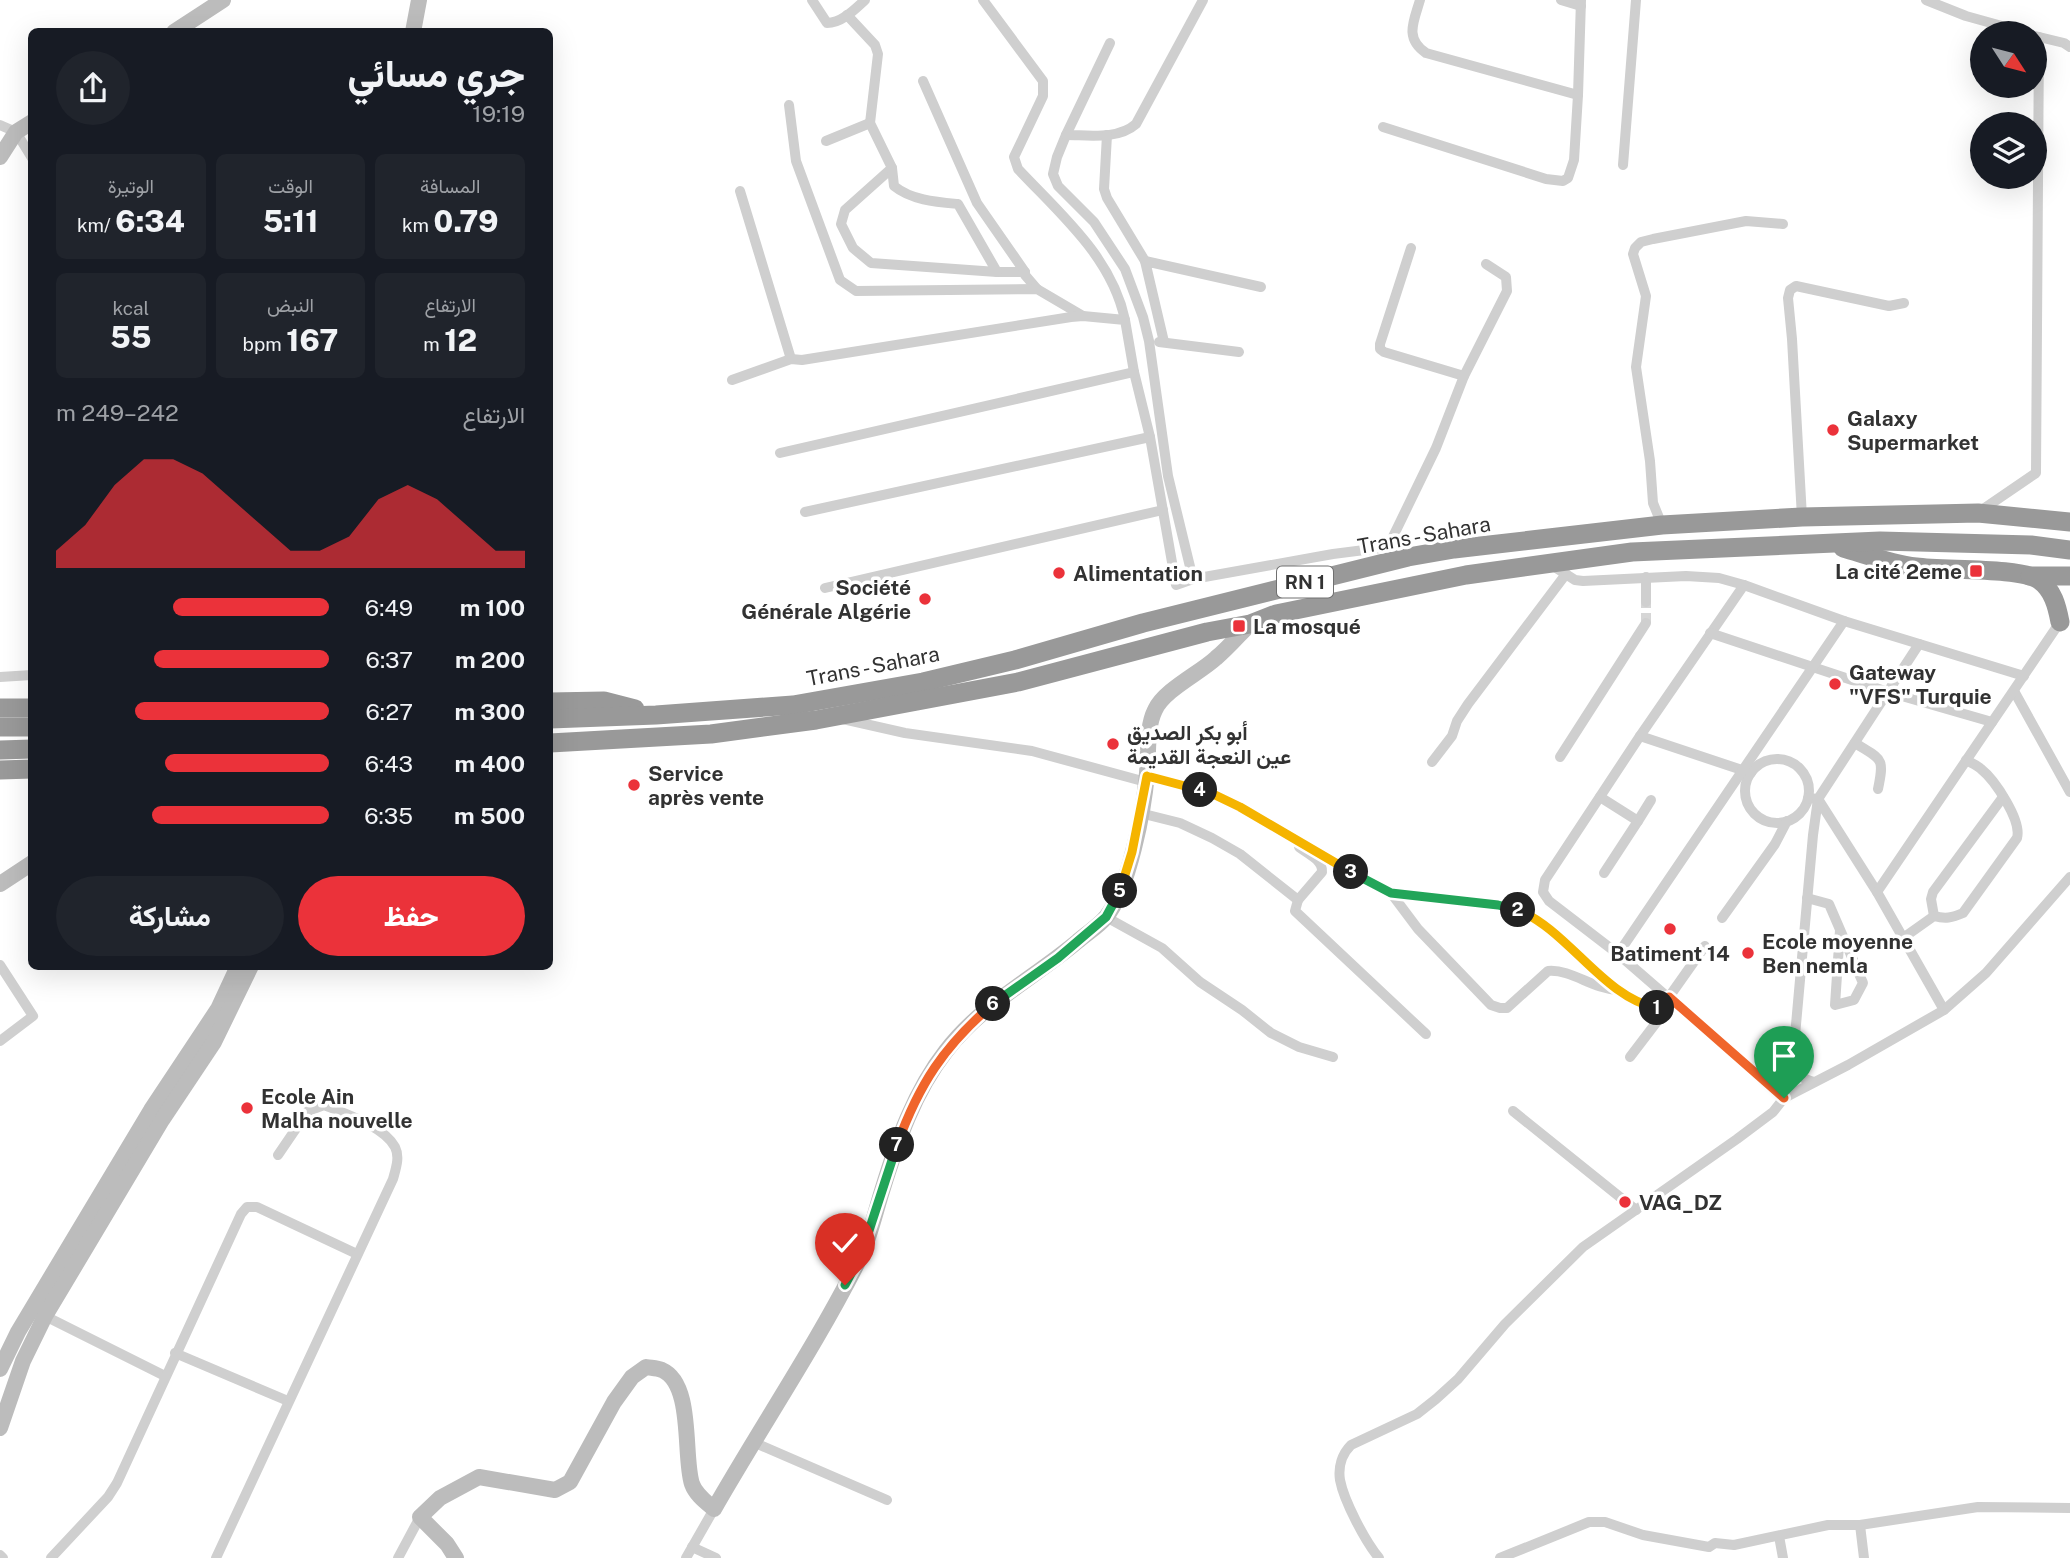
<!DOCTYPE html>
<html lang="ar">
<meta charset="utf-8">
<style>
body{margin:0;font-family:"Public Sans",Vazirmatn,sans-serif;background:#20242c;color:#f1f3f6;direction:rtl;height:100vh;display:flex;flex-direction:column;font-size:26px;white-space:nowrap}
*{box-sizing:border-box;margin:0}
p{font-size:23px;color:#9ea1a6}
.icon{flex:none;width:38px;height:38px;fill:none;stroke:currentColor;stroke-width:2;stroke-linecap:round;stroke-linejoin:round}
.map{position:relative;flex:1;overflow:hidden;direction:ltr}
.sheet{position:absolute;left:28px;top:28px;width:525px;height:942px;display:flex;flex-direction:column;background:#171b24;border-radius:10px;box-shadow:0 7px 28px #0002;direction:rtl}
.sheet>*{flex:none}
.needle{width:46px;rotate:126deg}
.controls{position:absolute;left:1970px;top:21px;display:grid;gap:14px}
.controls a{display:grid;place-items:center;width:77px;height:77px;border-radius:50%;background:#171b24;box-shadow:0 7px 28px #0002;font-size:35px}
.pin{position:absolute;display:grid;place-items:center;width:60px;height:60px;color:#fff;margin:-72px -30px;border-radius:50% 50% 50% 0;rotate:-45deg;box-shadow:0 0 7px #0007}
.pin .icon{rotate:45deg}
.km{position:absolute;width:35px;height:35px;margin:-18px;border-radius:50%;background:#222;color:#fff;font-size:19px;line-height:35px;text-align:center}
.round{display:grid;place-items:center;flex:none;width:74px;height:74px;border-radius:37px;background:#20242c}
.head{display:flex;align-items:center;justify-content:space-between;height:119px;padding:0 28px}
h1{font-size:38px;font-weight:800;line-height:52px}
.stats{display:grid;grid-template-columns:repeat(3,1fr);gap:10px;height:119px;padding:7px 28px}
.stats div{display:grid;align-content:center;border-radius:10px;background:#20242c;text-align:center}
.stats b{font-size:30px;font-weight:800}
.stats small{font-size:19px;font-weight:400}
.stats p{font-size:19px}
.chart{height:196px;padding:14px 28px}
.chart p{display:flex;justify-content:space-between}
.chart svg{width:100%;height:126px;margin-top:7px;fill:#eb323a;opacity:.7}
.primary-button{display:flex;gap:14px;margin-top:auto;padding:14px 28px}
.primary-button a{flex:1;height:80px;border-radius:42px;background:#eb323a;color:#fff;font-size:28px;font-weight:800;line-height:80px;text-align:center}
.primary-button a+a{background:#20242c;color:#f1f3f6}
ul{padding:0 28px;list-style:none;font-size:23px}
li{display:grid;grid-template-columns:112px 84px 1fr;align-items:center;height:52px}
li i{height:18px;border-radius:9px;background:#eb323a}
.map>svg:first-child{display:block}
</style>
<div class="map">
<svg width="2070" height="1558" viewBox="0 0 2070 1558">
<rect width="100%" height="100%" fill="#fff"/>
<g fill="none" stroke-linecap="round" stroke-linejoin="round">
<path stroke="#d6d6d6" stroke-width="10" stroke-dasharray="10 5" stroke-linecap="butt" d="M1646 623V602"/>
<g stroke="#cfcfcf" stroke-width="10">
<path d="M812 0 827 23C842 23 855 9 865 0"/>
<path d="M983 0 1043 81V96L1014 157 1018 169C1060 214 1112 257 1125 320"/>
<path d="M1420 0C1414 21 1404 38 1426 53L1578 95"/>
<path d="M1561 0 1581 6"/>
<path d="M1926 0 1966 16 2027 33"/>
<path d="M847 15 875 45 878 54 870 123 892 168 845 210 841 224 853 248 871 263 997 272H1025"/>
<path d="M2035 36 2064 43 2070 47"/>
<path d="M1110 43 1066 135 1057 157 1053 174 1058 186 1094 222 1125 269 1143 317 1149 341 1168 476 1193 579"/>
<path d="M923 81 977 203 1025 272V275L1037 289"/>
<path d="M789 105 796 161 840 280 856 291 1037 289 1083 316"/>
<path d="M0 125 16 132 32 158"/>
<path d="M1383 127 1546 179 1563 181 1568 178 1574 160 1578 95 1581 0"/>
<path d="M1066 135C1088 135 1118 140 1136 124L1203 0"/>
<path d="M1107 135 1104 189 1107 198 1145 261"/>
<path d="M826 141 870 123"/>
<path d="M1623 165 1636 0"/>
<path d="M892 168 894 186C911 200 936 202 958 204L997 272"/>
<path d="M740 191 791 359"/>
<path d="M1411 248 1380 344V349L1384 352 1464 376"/>
<path d="M1159 342 1239 352"/>
<path d="M1164 342 1145 261 1261 287"/>
<path d="M732 380 791 359 802 360 1071 317 1083 316 1125 320 1134 372 1150 437 1176 585 1193 579 1333 554 1388 547 1406 556"/>
<path d="M780 453 1134 372"/>
<path d="M805 512 1150 437"/>
<path d="M1979 512 2036 473 2039 37"/>
<path d="M1802 517 1792 339 1788 298 1790 290 1796 286 1889 306 1904 303"/>
<path d="M1662 525 1653 503 1650 461 1636 367 1646 296 1633 254 1635 248 1641 242 1653 239 1746 221 1783 224"/>
<path d="M1388 547 1436 448 1464 376 1507 291 1506 277 1486 264"/>
<path d="M1550 564 1575 580 1583 581 1686 576 1719 578 1744 585 1844 621 2024 676"/>
<path d="M1646 577V602"/>
<path d="M1744 585 1640 736 1751 773"/>
<path d="M825 588 1163 510"/>
<path d="M1710 633 1888 692 1992 722"/>
<path d="M0 677 32 675"/>
<path d="M2014 691 2070 792"/>
<path d="M843 719 905 733 1032 751 1146 782"/>
<path d="M1640 736 1545 880 1543 892 1549 901 1618 954 1784 1098"/>
<path d="M1855 743C1881 760 1885 756 1878 789"/>
<path d="M1560 757 1646 623"/>
<circle cx="1777" cy="791" r="32"/>
<path d="M1432 762 1452 736 1457 721 1468 704 1566 574"/>
<path d="M1147 776 1213 794 1240 807 1325 855 1359 877 1391 893 1498 905C1565 915 1597 1000 1664 1009"/>
<path d="M1600 797 1638 821 1651 800"/>
<path d="M1808 798 1818 799 1877 892 1944 1010"/>
<path d="M1140 813 1180 823 1212 838 1240 854 1298 900 1295 911 1426 1034"/>
<path d="M1604 873 1638 821"/>
<path d="M1877 892 2060 622"/>
<path d="M1391 893 1418 929 1491 1005 1500 1008H1507L1548 971C1572 969 1592 989 1618 990"/>
<path d="M1807 898 1829 904 1863 983 1854 1000 1835 1005 1840 930"/>
<path d="M1298 900 1322 872C1323 860 1308 854 1299 847"/>
<path d="M1934 916 1931 899 1933 892 2003 797"/>
<path d="M1106 917 1162 948 1200 982 1242 1010 1271 1033 1299 1047 1333 1057"/>
<path d="M1722 918 1775 844 1787 821"/>
<path d="M1903 938 1934 916C1945 919 1952 918 1963 913L2017 838C2022 821 1995 780 1981 769 1977 765 1971 763 1966 760"/>
<path d="M1618 954 1844 621"/>
<path d="M0 965 33 1016 0 1041"/>
<path d="M1630 1057 1659 1019 1669 997 1705 946"/>
<path d="M1814 1082C1799 1078 1795 1073 1793 1058L1813 835 1818 799 1919 644"/>
<path d="M1513 1111 1636 1210"/>
<path d="M45 1316 165 1376"/>
<path d="M175 1353 288 1401"/>
<path d="M753 1442 887 1500"/>
<path d="M1860 1525 1864 1558"/>
<path d="M1779 1536 1783 1558"/>
<path d="M692 1547 716 1558"/>
<path d="M0 1555 3 1558"/>
<path d="M51 1558 108 1497 117 1483 241 1214 247 1207H257L357 1254"/>
<path d="M216 1558 393 1179C396 1168 400 1157 395 1147 384 1126 345 1114 324 1105L308 1111 278 1155"/>
<path d="M398 1558 420 1517"/>
<path d="M686 1558 714 1509"/>
<path d="M1379 1558C1365 1541 1344 1501 1340 1480 1338 1467 1342 1454 1351 1445L1417 1414 1436 1399 1458 1379 1505 1324 1583 1247 1737 1139 1773 1112 1784 1098 1848 1065 1944 1010 1986 973 2070 877"/>
<path d="M1500 1558 1589 1522H1605L1643 1535 1709 1547 1715 1543 1734 1545 1828 1525H1860L1978 1507 2070 1508"/>
</g>
<g stroke="#bcbcbc" stroke-width="16">
<path d="M174 32 223 0"/>
<path d="M413 32 419 0"/>
<path d="M0 157 16 132 32 122"/>
<path d="M0 884 32 863"/>
<path d="M0 1369 18 1332 151 1110 218 1009 238 966"/>
<path d="M0 1428 23 1361 45 1316 162 1120 214 1042 251 966"/>
<path d="M456 1558 447 1544 420 1517 440 1498 479 1477 555 1490 570 1482 614 1402 632 1377 646 1367C651 1368 657 1368 662 1370 694 1384 683 1457 692 1484 696 1495 706 1502 714 1509 762 1425 817 1344 860 1258 870 1237 875 1213 882 1191 897 1142 914 1092 946 1051 981 1005 1034 978 1078 941 1087 933 1099 926 1106 917 1129 889 1144 809 1147 773 1149 753 1146 728 1155 710 1164 690 1200 673 1216 658 1228 648 1239 635 1250 624"/>
</g>
<g stroke="#999" stroke-width="19">
<path d="M1843 548C1867 555 1891 564 1916 567 1943 571 2020 567 2039 580 2053 590 2057 606 2060 622"/>
<path d="M2030 576H2070"/>
<path d="M550 702 604 701 635 709"/>
<path d="M0 708H32"/>
<path d="M550 719 656 715 793 705 923 682 1015 660 1143 623 1408 557 1454 549 1662 525 1802 517 1978 513 2070 522"/>
<path d="M0 727H32"/>
<path d="M550 743 711 734 816 720 1018 682 1207 632 1250 624 1276 614 1466 575 1632 552 1880 541 2031 545 2070 550"/>
<path d="M0 750 32 749"/>
<path d="M0 770 32 769"/>
</g>
</g>
<g fill="none" stroke-linecap="round" stroke-linejoin="round">
<g stroke="#fff" stroke-width="14">
<path id="split-1" d="M1657 1008 1664 1009 1669 997 1784 1098"/>
</g>
<g stroke="#fff" stroke-width="14">
<path id="split-2" d="M1518 910C1568 930 1604 998 1657 1008"/>
</g>
<g stroke="#fff" stroke-width="14">
<path id="split-3" d="M1351 872 1391 893 1498 905 1518 910"/>
</g>
<g stroke="#fff" stroke-width="14">
<path id="split-4" d="M1200 790 1213 794 1240 807 1351 872"/>
</g>
<g stroke="#fff" stroke-width="14">
<path id="split-5" d="M1120 891 1132 852 1147 776 1200 790"/>
</g>
<g stroke="#fff" stroke-width="14">
<path id="split-6" d="M993 1004 1058 958 1106 917 1120 891"/>
</g>
<g stroke="#fff" stroke-width="14">
<path id="split-7" d="M897 1145C919 1084 944 1046 993 1004"/>
</g>
<g stroke="#fff" stroke-width="14">
<path id="split-8" d="M845 1285 861 1255 897 1145"/>
</g>
<use href="#split-1" stroke="#f0652b" stroke-width="9"/>
<use href="#split-2" stroke="#f5b400" stroke-width="9"/>
<use href="#split-3" stroke="#22a559" stroke-width="9"/>
<use href="#split-4" stroke="#f5b400" stroke-width="9"/>
<use href="#split-5" stroke="#f5b400" stroke-width="9"/>
<use href="#split-6" stroke="#22a559" stroke-width="9"/>
<use href="#split-7" stroke="#f0652b" stroke-width="9"/>
<use href="#split-8" stroke="#22a559" stroke-width="9"/>
</g>
<g fill="#eb323a" stroke="#fff" stroke-width="2.5">
<circle cx="1833" cy="430" r="7"/>
<rect x="1969" y="564" width="14" height="14" rx="3.5"/>
<circle cx="1059" cy="573" r="7"/>
<circle cx="925" cy="599" r="7"/>
<rect x="1232" y="619" width="14" height="14" rx="3.5"/>
<circle cx="1835" cy="684" r="7"/>
<circle cx="1113" cy="744" r="7"/>
<circle cx="634" cy="785" r="7"/>
<circle cx="1670" cy="929" r="7"/>
<circle cx="1748" cy="953" r="7"/>
<circle cx="247" cy="1108" r="7"/>
<circle cx="1625" cy="1202" r="7"/>
</g>
<g text-anchor="middle" dominant-baseline="central" stroke-width="7" stroke-linejoin="round" paint-order="stroke">
<rect fill="#fff" stroke="#707070" stroke-width="2" x="1277" y="566.5" width="56" height="31" rx="5"/>
<g font-size="19" font-weight="bold" fill="#323232">
<text x="1305" y="582">RN 1</text>
</g>
<g font-size="21" font-weight="bold" fill="#323232" stroke="#fff" text-anchor="start">
<text x="1847" y="418">Galaxy<tspan x="1847" dy="24">Supermarket</tspan></text>
<text x="1962" y="571" text-anchor="end">La cité 2eme</text>
<text x="1073" y="573">Alimentation</text>
<text x="911" y="587" text-anchor="end">Société<tspan x="911" dy="24">Générale Algérie</tspan></text>
<text x="1253" y="626">La mosqué</text>
<text x="1849" y="672">Gateway<tspan x="1849" dy="24">"VFS" Turquie</tspan></text>
<text x="1127" y="732">أبو بكر الصديق<tspan x="1127" dy="24">عين النعجة القديمة</tspan></text>
<text x="648" y="773">Service<tspan x="648" dy="24">après vente</tspan></text>
<text x="1762" y="941">Ecole moyenne<tspan x="1762" dy="24">Ben nemla</tspan></text>
<text x="1670" y="953" text-anchor="middle">Batiment 14</text>
<text x="261" y="1096">Ecole Ain<tspan x="261" dy="24">Malha nouvelle</tspan></text>
<text x="1639" y="1202">VAG_DZ</text>
</g>
<g font-size="21" fill="#323232" stroke="#fff">
<text transform="translate(1424 535) rotate(-10)">Trans - Sahara</text>
<text transform="translate(873 666) rotate(-11)">Trans - Sahara</text>
</g>
</g>
</svg>
<div class="controls">
<a><svg class="needle" viewBox="-14 -14 28 28"><path d="M0-13l5 13h-10z" fill="#e53935"/><path d="M0 13l5-13h-10z" fill="#9ea1a6"/></svg></a>
<a><svg class="icon" aria-label="layers" viewBox="0 0 24 24"><path d="M12 4l9 5-9 5-9-5zM3 14l9 5 9-5"/></svg></a>
</div>
<div class="pin" style="left:1784px;top:1098px;background:#1e9e55"><svg class="icon" aria-label="arrive" viewBox="0 0 24 24"><path d="M6 21V4h12l-3 4 3 4H6"/></svg></div>
<div class="pin" style="left:845px;top:1285px;background:#d93025"><svg class="icon" aria-label="check" viewBox="0 0 24 24"><path d="M5 12l5 5 9-10"/></svg></div>
<b class="km" style="left:1657px;top:1008px">1</b>
<b class="km" style="left:1518px;top:910px">2</b>
<b class="km" style="left:1351px;top:872px">3</b>
<b class="km" style="left:1200px;top:790px">4</b>
<b class="km" style="left:1120px;top:891px">5</b>
<b class="km" style="left:993px;top:1004px">6</b>
<b class="km" style="left:897px;top:1145px">7</b>
<section class="sheet">
<div class="head"><div><h1>جري مسائي</h1><p>19:19</p></div><a class="round"><svg class="icon" aria-label="share" viewBox="0 0 24 24"><path d="M12 15V3M7 8l5-5 5 5M5 13v7h14v-7"/></svg></a></div>
<div class="stats">
<div><p>المسافة</p><b>0.79<small> km</small></b></div>
<div><p>الوقت</p><b>5:11</b></div>
<div><p>الوتيرة</p><b>6:34<small> /km</small></b></div>
</div>
<div class="stats">
<div><p>الارتفاع</p><b>12<small> m</small></b></div>
<div><p>النبض</p><b>167<small> bpm</small></b></div>
<div><p>kcal</p><b>55</b></div>
</div>
<div class="chart"><p><span>الارتفاع</span>242–249 m</p>
<svg viewBox="0 0 160 44" preserveAspectRatio="none"><path d="M0 44V38L10 29L20 15L30 6L40 6L50 11L60 20L70 29L80 38L90 38L100 33L110 20L120 15L130 20L140 29L150 38L160 38V44z"/></svg>
</div>
<ul>
<li><b>100 m</b>6:49<i style="width:57%"></i></li>
<li><b>200 m</b>6:37<i style="width:64%"></i></li>
<li><b>300 m</b>6:27<i style="width:71%"></i></li>
<li><b>400 m</b>6:43<i style="width:60%"></i></li>
<li><b>500 m</b>6:35<i style="width:65%"></i></li>
</ul>
<div class="primary-button"><a>حفظ</a><a>مشاركة</a></div>
</section>
</div>
